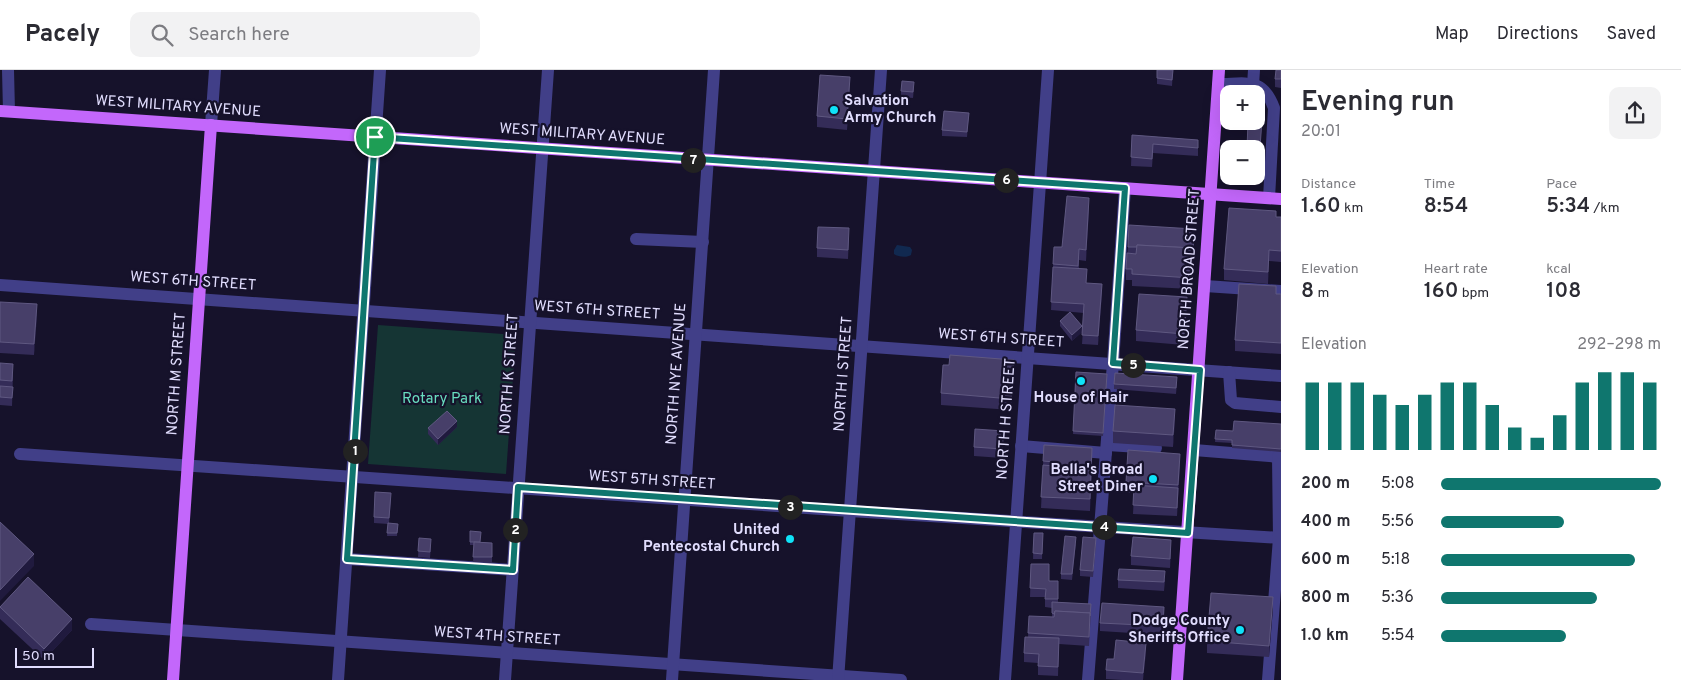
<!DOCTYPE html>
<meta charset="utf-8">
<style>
body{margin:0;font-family:Overpass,sans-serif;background:#f2f2f3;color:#2b2b33;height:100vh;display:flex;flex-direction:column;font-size:19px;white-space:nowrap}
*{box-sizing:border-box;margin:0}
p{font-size:16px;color:#7c7c81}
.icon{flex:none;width:28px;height:28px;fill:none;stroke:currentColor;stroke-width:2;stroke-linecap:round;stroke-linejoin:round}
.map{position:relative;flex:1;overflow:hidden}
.details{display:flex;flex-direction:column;background:#fff;width:400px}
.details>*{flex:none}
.tools{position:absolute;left:1220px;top:15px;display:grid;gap:10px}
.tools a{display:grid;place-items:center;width:45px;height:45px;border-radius:10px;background:#fff;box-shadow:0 5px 20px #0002;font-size:25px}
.scale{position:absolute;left:15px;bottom:12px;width:79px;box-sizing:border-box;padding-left:5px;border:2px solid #e1ddfe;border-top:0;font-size:14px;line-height:18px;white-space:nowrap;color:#e1ddfe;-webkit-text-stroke:4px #16122b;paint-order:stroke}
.pin{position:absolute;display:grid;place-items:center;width:42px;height:42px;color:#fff;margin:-21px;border:2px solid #fff;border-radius:50%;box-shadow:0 1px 5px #0007}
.km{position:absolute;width:25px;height:25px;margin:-12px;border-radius:50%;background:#222;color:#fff;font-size:14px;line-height:25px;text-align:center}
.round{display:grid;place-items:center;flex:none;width:52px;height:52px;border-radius:10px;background:#f2f2f3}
.head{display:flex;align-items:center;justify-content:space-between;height:85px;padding:0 20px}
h1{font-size:28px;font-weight:600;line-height:38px}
.metrics{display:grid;grid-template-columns:repeat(3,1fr);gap:8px;height:85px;padding:5px 20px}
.metrics div{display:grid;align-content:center}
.metrics b{font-size:21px;font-weight:600}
.metrics small{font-size:14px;font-weight:400}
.metrics p{font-size:14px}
.chart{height:140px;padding:10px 20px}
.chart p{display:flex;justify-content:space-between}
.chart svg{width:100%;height:90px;margin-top:5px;stroke:#0f766e;stroke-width:6}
ul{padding:0 20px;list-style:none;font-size:16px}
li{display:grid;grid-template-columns:80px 60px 1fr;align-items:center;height:38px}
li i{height:12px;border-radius:6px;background:#0f766e}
header{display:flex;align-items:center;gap:30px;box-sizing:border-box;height:70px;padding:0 25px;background:#fff;border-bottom:1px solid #e1e1e2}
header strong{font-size:24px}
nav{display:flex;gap:28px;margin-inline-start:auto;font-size:18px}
.search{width:350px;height:45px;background:#f2f2f3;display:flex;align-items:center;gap:12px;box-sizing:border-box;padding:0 18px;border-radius:10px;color:#7c7c81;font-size:19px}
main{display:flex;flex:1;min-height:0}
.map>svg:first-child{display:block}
</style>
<header>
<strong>Pacely</strong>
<div class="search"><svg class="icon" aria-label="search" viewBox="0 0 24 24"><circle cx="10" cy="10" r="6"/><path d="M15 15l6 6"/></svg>Search here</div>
<nav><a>Map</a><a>Directions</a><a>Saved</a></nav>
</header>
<main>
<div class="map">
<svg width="1281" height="610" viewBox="0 0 1281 610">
<rect width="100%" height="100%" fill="#16122b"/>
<path fill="#153534" d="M378 255 516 265 506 404 368 394Z"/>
<path fill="#112950" d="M897 175 910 177 912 180 911 185C907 188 898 187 894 184V180Z"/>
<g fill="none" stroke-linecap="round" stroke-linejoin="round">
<g stroke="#413f88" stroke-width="12">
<path d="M8 0 9 41"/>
<path d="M1218 14C1246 14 1263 7 1274 38L1269 128"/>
<path d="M1253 15 1254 0"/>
<path d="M211 55 215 0"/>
<path d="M636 169 703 172"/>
<path d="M0 215 1281 306"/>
<path d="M1205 216 1281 221"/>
<path d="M1229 302 1231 330 1235 333 1281 337"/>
<path d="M1107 375 1156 378"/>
<path d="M1021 376 1106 383"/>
<path d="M1194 380 1281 387"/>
<path d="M20 384 850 441 1281 468"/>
<path d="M347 489 513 500"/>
<path d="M91 554 901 610"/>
<path d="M338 610 380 0"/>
<path d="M505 610 548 0"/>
<path d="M672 610 714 0"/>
<path d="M838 610 881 0"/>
<path d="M1005 610 1048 0"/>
<path d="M1088 610 1113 293 1125 118"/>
<path d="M1268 610 1279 468 1278 387"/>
</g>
<g stroke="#c367fb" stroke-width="12">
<path d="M0 41 1281 129"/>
<path d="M173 610 211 55"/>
<path d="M1177 610 1219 0"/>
</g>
</g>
<g fill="#342c58">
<path d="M1157 0H1173L1172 16 1157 14Z"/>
<path d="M1281 0V18L1275 17V9Z"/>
<path d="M850 18 847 60 817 57V46Z"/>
<path d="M914 18 913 28 901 27V21Z"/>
<path d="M1264 21 1259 95H1256V79Z"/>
<path d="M969 43 967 67 942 66V60Z"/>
<path d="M1132 65 1198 70V86L1153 83 1152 97 1131 96Z"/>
<path d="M1089 139 1086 191 1079 190V198L1086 213 1102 223 1098 275 1082 274 1084 243 1051 240 1054 177H1062Z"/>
<path d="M1276 147H1281V192L1269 191 1268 214 1224 210V199Z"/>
<path d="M849 167 848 189 817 187V178Z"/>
<path d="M1194 168 1191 219 1132 216V210H1126V199L1128 177Z"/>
<path d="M1276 224H1281V284L1235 281V270Z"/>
<path d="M0 232 37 245 34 285 0 283Z"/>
<path d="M1187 238 1184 275 1136 271V260Z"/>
<path d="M1060 251 1082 262 1072 271 1060 256Z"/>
<path d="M0 293 13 305 12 336 0 335Z"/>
<path d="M1014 301 1011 340 941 335V323Z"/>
<path d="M1076 302 1107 304 1103 366 1073 364Z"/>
<path d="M1177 313 1176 324 1114 319V314Z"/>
<path d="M1175 350 1173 377 1113 373V361Z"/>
<path d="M1281 354V382L1232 378V373L1215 372 1216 360 1233 361Z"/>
<path d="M457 357 438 375 428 364V358Z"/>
<path d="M1004 369 1002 388 974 386V377Z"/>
<path d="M1044 375 1092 389 1090 441 1041 438Z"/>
<path d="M1180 395 1177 446 1133 444 1134 423H1126V412Z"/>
<path d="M391 429 389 453 398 454 397 466H387L388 454 374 453V447Z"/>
<path d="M1034 463H1043L1042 489H1033Z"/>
<path d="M419 468 431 474 430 488 418 487Z"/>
<path d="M470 472 492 473V493L473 492 474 475H470Z"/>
<path d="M1076 473 1072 510 1061 509V504Z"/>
<path d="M1096 473 1093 507 1080 506V500Z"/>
<path d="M1171 479 1170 498 1131 495V486Z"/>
<path d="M1031 494 1049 511H1058V532L1091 540 1089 576 1059 574 1058 606 1038 605V593L1024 592V583L1028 567 1029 546 1052 547V538L1045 537V527H1030Z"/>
<path d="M1118 510H1165L1164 521 1118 518Z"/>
<path d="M0 537 72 560 44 590 0 549Z"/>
<path d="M1273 538 1269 587 1207 583V571Z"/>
<path d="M1164 546 1163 565 1100 561V553Z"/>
<path d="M1146 582 1143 610H1122L1106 609V600Z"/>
</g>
<g fill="#201a3e">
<path d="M850 7V18L847 60V49Z"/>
<path d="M1089 128V139L1086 191V180Z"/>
<path d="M1194 159V168L1191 219V208Z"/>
<path d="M1269 180V191L1268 214V202Z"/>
<path d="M1102 214V223L1098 275V266Z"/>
<path d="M1187 227V238L1184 275V264Z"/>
<path d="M37 234V245L34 285V274Z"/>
<path d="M1082 256V262L1072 271V265Z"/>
<path d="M1014 290V301L1011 340V329Z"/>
<path d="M1175 339V350L1173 377V365Z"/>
<path d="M457 351V357L438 375V369Z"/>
<path d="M1092 378V389L1090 441V429Z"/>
<path d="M1180 384V395L1177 446V438Z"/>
<path d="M1171 470V479L1170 498V489Z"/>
<path d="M34 484V496L0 531V520Z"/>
<path d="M1273 527V538L1269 587V576Z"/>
<path d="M72 549V560L44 590V579Z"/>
<path d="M1146 573V582L1143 610V603Z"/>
</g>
<g fill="#473f69" stroke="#5f5881">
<path d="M1157 0H1173L1172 10 1157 8Z"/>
<path d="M1276 0H1281V9H1275Z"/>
<path d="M820 5 850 7 847 49 817 46Z"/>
<path d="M902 11 914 12 913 22 901 21Z"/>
<path d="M1250 20 1264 21 1259 92H1256V79H1247L1248 51H1256V24H1250Z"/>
<path d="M944 41 969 43 967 62 942 60Z"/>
<path d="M1132 65 1198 70V78L1153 74 1152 89 1131 87Z"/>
<path d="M1067 126 1089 128 1086 180 1079 179 1078 196 1053 194 1054 177H1062Z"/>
<path d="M1229 138 1276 141V147H1281V181L1269 180 1268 202 1224 199Z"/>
<path d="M1129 155 1194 159 1193 181V178L1137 175V177H1128Z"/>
<path d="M818 157 849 158 848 180 817 178Z"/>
<path d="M1137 175 1193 178 1191 208 1132 204V199H1126L1127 183 1136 184Z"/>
<path d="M1053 197 1087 199 1086 213 1102 214 1098 266 1082 265 1084 234 1051 232Z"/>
<path d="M1239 214 1276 216V224H1281V273L1235 270Z"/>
<path d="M1139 224 1187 227 1184 264 1136 260Z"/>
<path d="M0 232 37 234 34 274 0 272Z"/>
<path d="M1070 242 1082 256 1072 265 1060 251Z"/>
<path d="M950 285 1014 290 1011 329 941 323 943 295H949Z"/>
<path d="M0 293 13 294 12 311 0 310Z"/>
<path d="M1076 302 1107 304 1103 363 1073 361Z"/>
<path d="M1115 303 1177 307 1176 318 1114 314Z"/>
<path d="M0 316 13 317 12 328 0 327Z"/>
<path d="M1115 335 1175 339 1173 365 1113 361Z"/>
<path d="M447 341 457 351 438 369 428 358Z"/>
<path d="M1234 351 1281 354V379L1232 375V370L1215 369 1216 360 1233 361Z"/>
<path d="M975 359 1004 361 1002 379 974 377Z"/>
<path d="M1044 375 1092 378 1090 429 1041 427 1043 395 1054 396V392L1043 391Z"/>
<path d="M1128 380 1180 384 1178 415 1126 412Z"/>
<path d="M1134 415 1178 418 1177 438 1133 435Z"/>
<path d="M375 422 391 423 389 448 374 447Z"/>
<path d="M0 452 34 484 0 520Z"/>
<path d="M388 453 398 454 397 463H387Z"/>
<path d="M470 461 481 462 480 472H470Z"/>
<path d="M1034 463H1043L1042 484 1033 483Z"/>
<path d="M1065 466 1076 467 1072 504H1061Z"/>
<path d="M1083 467 1096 468 1093 501 1080 500Z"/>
<path d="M1133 467 1171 470 1170 489 1131 486Z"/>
<path d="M419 468 431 469 430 482 418 481Z"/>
<path d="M474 472 492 473V487H473Z"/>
<path d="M1031 494H1049V511H1058V529H1045L1046 519 1030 518Z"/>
<path d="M1119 499 1165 501 1164 512 1118 510Z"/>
<path d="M28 507 72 549 44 579 0 537Z"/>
<path d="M1211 523 1273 527 1269 576 1207 571Z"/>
<path d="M1052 532 1091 534 1090 546V543L1055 541 1054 544 1052 543Z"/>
<path d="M1102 533 1164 537 1163 556 1100 553Z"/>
<path d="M1055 541 1090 543 1089 567 1028 563 1029 546 1054 547Z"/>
<path d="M1025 567 1059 568 1058 597 1038 596 1039 584 1024 583Z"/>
<path d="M1116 570 1146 573 1143 603 1106 600 1107 589H1114Z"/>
</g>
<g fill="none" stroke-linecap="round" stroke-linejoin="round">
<g stroke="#fff" stroke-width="10">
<path id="route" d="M375 67 1125 118 1113 293 1200 300 1188 463 518 417 513 500 347 489Z"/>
</g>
<use href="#route" stroke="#0f766e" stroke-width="6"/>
</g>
<g fill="#0fe2f8" stroke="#16122b" stroke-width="2">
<circle cx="834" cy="40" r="5"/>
<circle cx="1081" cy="311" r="5"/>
<circle cx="1153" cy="409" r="5"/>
<circle cx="790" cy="469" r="5"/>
<circle cx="1240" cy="560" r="5"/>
</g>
<g text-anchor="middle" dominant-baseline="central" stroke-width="4.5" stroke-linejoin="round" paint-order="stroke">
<g font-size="15" font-weight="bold" fill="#e1ddfe" stroke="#16122b" text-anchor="end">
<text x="844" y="31" text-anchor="start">Salvation<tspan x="844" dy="17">Army Church</tspan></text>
<text x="1081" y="328" text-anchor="middle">House of Hair</text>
<text x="1143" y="400">Bella's Broad<tspan x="1143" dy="17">Street Diner</tspan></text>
<text x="780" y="460">United<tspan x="780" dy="17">Pentecostal Church</tspan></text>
<text x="1230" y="551">Dodge County<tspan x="1230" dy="17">Sheriffs Office</tspan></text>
</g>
<g font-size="15" fill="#e1ddfe" stroke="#16122b">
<text transform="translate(178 37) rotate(4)">WEST MILITARY AVENUE</text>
<text transform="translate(582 65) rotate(4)">WEST MILITARY AVENUE</text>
<text transform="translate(1190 199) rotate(-86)">NORTH BROAD STREET</text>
<text transform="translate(193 212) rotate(4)">WEST 6TH STREET</text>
<text transform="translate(597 241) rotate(4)">WEST 6TH STREET</text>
<text transform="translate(1001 269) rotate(4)">WEST 6TH STREET</text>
<text transform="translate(177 304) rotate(-86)">NORTH M STREET</text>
<text transform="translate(510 304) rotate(-86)">NORTH K STREET</text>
<text transform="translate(677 304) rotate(-86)">NORTH NYE AVENUE</text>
<text transform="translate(844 304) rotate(-86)">NORTH I STREET</text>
<text transform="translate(1007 349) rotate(-86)">NORTH H STREET</text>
<text transform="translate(652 411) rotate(4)">WEST 5TH STREET</text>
<text transform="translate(497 567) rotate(4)">WEST 4TH STREET</text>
</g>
<g font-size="15" fill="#69dec0" stroke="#16122b">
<text x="442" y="329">Rotary Park</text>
</g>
</g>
</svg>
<div class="tools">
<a>+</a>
<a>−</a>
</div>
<div class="scale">50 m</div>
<div class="pin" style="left:375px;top:67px;background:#1e9e55"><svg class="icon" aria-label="arrive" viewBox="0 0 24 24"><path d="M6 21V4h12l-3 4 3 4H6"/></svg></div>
<b class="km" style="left:355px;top:381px">1</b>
<b class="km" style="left:515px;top:460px">2</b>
<b class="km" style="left:790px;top:437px">3</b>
<b class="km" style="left:1104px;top:457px">4</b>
<b class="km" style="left:1133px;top:295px">5</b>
<b class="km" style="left:1006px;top:110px">6</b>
<b class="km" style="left:693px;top:90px">7</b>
</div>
<section class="details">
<div class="head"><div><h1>Evening run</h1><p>20:01</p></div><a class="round"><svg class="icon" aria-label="share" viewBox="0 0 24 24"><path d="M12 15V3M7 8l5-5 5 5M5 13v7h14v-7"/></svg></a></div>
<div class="metrics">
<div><p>Distance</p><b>1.60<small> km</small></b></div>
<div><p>Time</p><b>8:54</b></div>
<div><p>Pace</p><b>5:34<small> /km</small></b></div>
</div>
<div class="metrics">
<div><p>Elevation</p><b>8<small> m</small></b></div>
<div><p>Heart rate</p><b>160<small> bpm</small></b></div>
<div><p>kcal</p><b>108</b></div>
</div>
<div class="chart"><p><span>Elevation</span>292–298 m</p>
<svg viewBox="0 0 160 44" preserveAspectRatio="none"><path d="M5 44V11M15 44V11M25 44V11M35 44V17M45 44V22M55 44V17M65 44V11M75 44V11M85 44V22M95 44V33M105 44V38M115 44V27M125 44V11M135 44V6M145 44V6M155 44V11"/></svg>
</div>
<ul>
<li><b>200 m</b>5:08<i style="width:100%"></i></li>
<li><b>400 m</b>5:56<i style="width:56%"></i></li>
<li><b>600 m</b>5:18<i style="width:88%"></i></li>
<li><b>800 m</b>5:36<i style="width:71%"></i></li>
<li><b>1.0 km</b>5:54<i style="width:57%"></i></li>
</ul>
</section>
</main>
